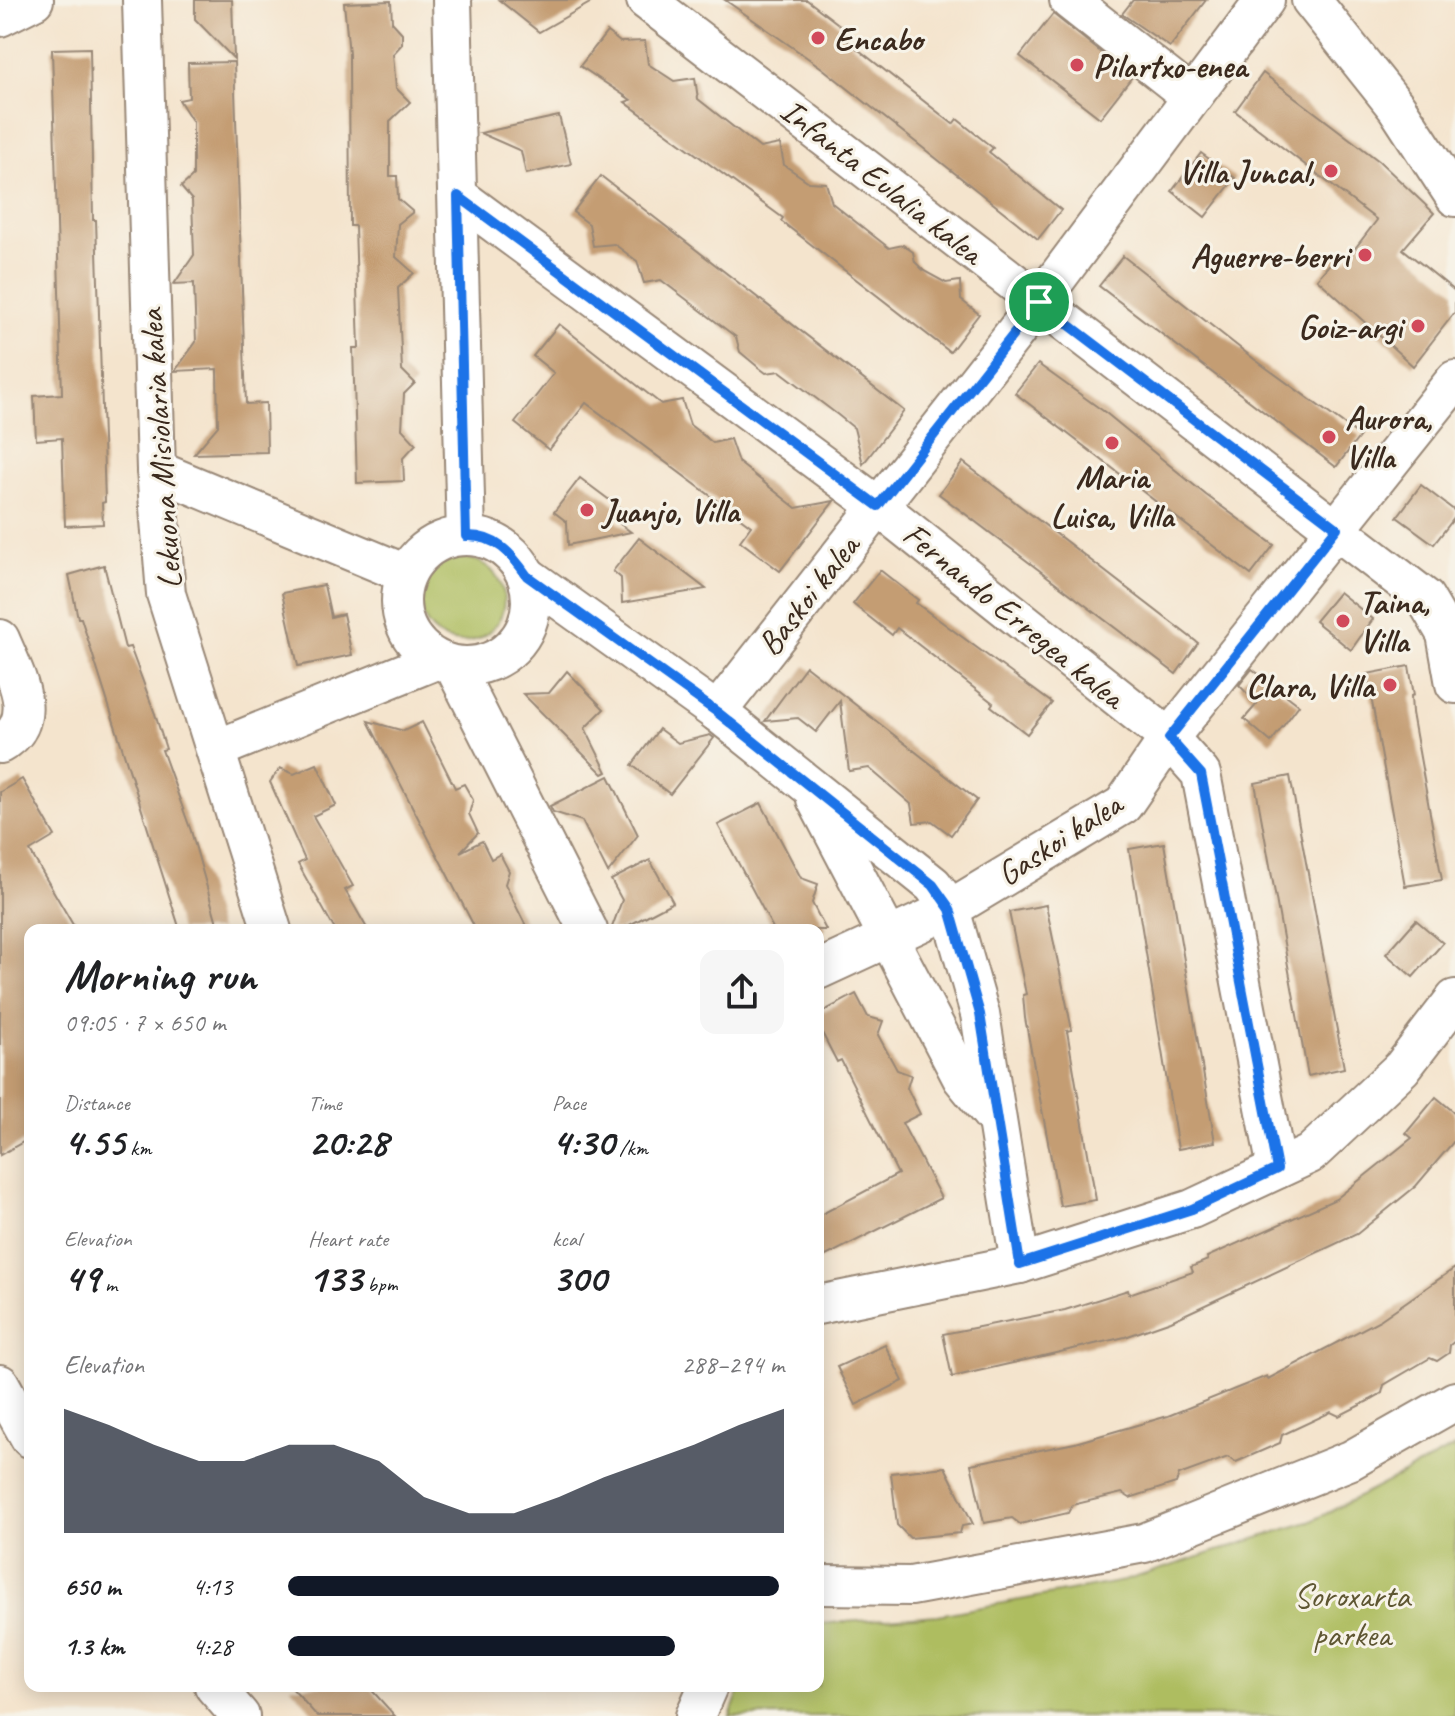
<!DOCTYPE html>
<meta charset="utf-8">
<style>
body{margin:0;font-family:Caveat,sans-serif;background:#f6f6f6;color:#202124;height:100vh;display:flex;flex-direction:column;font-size:30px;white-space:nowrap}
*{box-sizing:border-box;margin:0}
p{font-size:26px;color:#757577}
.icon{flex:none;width:44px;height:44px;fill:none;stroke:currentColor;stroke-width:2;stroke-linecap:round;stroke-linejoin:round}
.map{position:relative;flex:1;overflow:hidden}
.sheet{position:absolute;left:24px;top:924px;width:800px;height:768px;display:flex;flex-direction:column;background:#fff;border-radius:16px;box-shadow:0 4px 20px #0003}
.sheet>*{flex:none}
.pin{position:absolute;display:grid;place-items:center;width:68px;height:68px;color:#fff;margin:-34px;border:4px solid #fff;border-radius:50%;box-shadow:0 2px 8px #0007}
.round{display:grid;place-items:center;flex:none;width:84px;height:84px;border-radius:16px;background:#f6f6f6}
.head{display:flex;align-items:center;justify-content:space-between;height:136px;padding:0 40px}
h1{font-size:44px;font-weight:700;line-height:60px}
.metrics{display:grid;grid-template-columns:repeat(3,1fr);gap:12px;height:136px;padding:8px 40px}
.metrics div{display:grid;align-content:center}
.metrics b{font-size:40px;font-weight:700}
.metrics small{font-size:22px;font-weight:400}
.metrics p{font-size:22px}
.chart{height:224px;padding:16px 40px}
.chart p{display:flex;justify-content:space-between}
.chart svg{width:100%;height:144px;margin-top:8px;fill:#111827;opacity:.7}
ul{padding:0 40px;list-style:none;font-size:26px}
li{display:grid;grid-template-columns:128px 96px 1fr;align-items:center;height:60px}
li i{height:20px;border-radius:10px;background:#111827}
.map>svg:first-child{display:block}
</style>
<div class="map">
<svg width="1455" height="1716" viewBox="0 0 1455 1716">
<rect width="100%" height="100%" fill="#f7f3e8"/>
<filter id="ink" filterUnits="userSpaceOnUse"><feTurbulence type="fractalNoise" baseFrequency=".0125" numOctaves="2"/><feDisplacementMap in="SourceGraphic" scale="16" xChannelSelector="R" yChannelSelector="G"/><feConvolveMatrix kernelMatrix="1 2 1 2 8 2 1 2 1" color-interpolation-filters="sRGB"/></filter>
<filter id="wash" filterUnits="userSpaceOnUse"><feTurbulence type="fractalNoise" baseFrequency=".006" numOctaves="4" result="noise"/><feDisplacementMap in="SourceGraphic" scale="32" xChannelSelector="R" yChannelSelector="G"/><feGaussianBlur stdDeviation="1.8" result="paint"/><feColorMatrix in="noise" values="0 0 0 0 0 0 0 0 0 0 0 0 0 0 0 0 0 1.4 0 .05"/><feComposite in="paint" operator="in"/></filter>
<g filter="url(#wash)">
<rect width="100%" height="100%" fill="#f4e4cd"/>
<g fill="#aebd60" stroke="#74743f" stroke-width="2">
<circle cx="462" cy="600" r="42"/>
<path d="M1455 1447V1716H730L741 1686H818V1624L938 1615 1124 1581 1314 1520Z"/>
</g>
<g id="blocks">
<g fill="#c49d73">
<path d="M195 0H232L234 59 195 19Z"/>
<path d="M499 0H595L539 32Z"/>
<path d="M725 0H807L850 33 845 39 953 124 957 119 993 148 989 152 1061 210 1038 239 822 68Z"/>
<path d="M1133 0H1206L1170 47 1122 14Z"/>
<path d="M391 1 392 22 402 33V44L393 54 396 88 410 102 390 121V176H397L398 199 413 212 398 224 396 257 414 273 398 288 402 370 415 383 404 394 402 429 416 444 403 458 404 481 357 483 353 348H359L355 226H350L349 54 344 3Z"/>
<path d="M1053 14 1132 77 1100 118 1020 56Z"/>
<path d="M607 32 620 42 645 41 648 64 674 81 695 78 698 99 760 148 780 144 784 165 809 182 826 183 832 203 847 215 889 248 903 245 913 252 915 262 924 271 946 283 960 281 961 300 979 314 950 352 781 221 783 218 625 102 631 100 580 66Z"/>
<path d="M90 48 93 220H96L105 502 102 503 103 524 65 526 62 438 36 440 34 396 62 394 52 49Z"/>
<path d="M234 62 246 404 266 403 267 452 194 454 218 426 217 369 175 371 196 342 194 283 174 284 194 255 192 200 181 187 193 176V122L179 100 189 98 188 63Z"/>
<path d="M1263 73 1379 161 1434 213 1403 249 1455 291V312L1413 366 1317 279 1338 254 1346 260 1377 220 1235 111Z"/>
<path d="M559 116 571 164 526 174 521 151 480 133Z"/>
<path d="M1201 153 1235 178 1205 217 1172 191Z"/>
<path d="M601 176 904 411 863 464 854 428 838 415 780 371 766 373 758 367 740 352 736 337 661 280 644 283 637 261 614 244 593 246 589 224 573 212Z"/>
<path d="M1123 256 1254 359 1360 436 1336 467 1099 286Z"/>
<path d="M559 324 661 404 682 400 690 425 713 443 730 439 738 462 796 508 834 501 780 571 740 541 751 526 586 403 549 450 515 423 554 373 533 356Z"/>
<path d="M1038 364 1106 413 1206 495 1274 545 1251 575 1015 393Z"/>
<path d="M963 462 1198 643 1176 674 939 494Z"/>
<path d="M580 478 620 508 612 518 631 532 568 545 567 522 554 512Z"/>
<path d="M1421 485 1455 511V517L1434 544 1397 517Z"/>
<path d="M639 538 706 589 622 603 621 578 613 571Z"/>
<path d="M104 565 125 648 130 647 155 714 166 749 162 750 191 831 219 930H180L81 618H78L69 575Z"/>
<path d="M880 570 918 600 916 603 1052 703 1027 734 991 706 993 703 897 628 892 635 853 604Z"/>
<path d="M324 585 331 617 343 614 352 655 298 666 282 593Z"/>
<path d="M1339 592 1373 619 1351 650 1315 621Z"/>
<path d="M806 666 977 800 951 835 932 821 914 823 911 804 869 768 849 771 840 701 816 732 798 718 765 721Z"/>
<path d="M1409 666 1414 695 1411 696 1412 713 1442 880 1405 886 1367 674Z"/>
<path d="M1252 669 1299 705 1271 742 1244 719 1257 704 1239 685Z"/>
<path d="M567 671 604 709 585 728 607 772 603 774 523 694 549 693Z"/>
<path d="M368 721 404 731 422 722 455 788 464 784 473 800 469 814 478 833 460 852 482 841 491 859 500 854 509 871 505 884 528 930H476Z"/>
<path d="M659 729 678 743 710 735 714 738 670 794 632 765Z"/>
<path d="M317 764 336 805 313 816 353 886 345 890 368 930H335L298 864 305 860 270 782 280 768 294 774Z"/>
<path d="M609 776 638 835 608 873 582 821 553 812 550 806Z"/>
<path d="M1290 776 1344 1068 1308 1076 1255 783Z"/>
<path d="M22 779 55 836 30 851 76 930H30V1138L0 1155V792Z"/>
<path d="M761 803 801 878 818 884 812 903 826 930H774L718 825Z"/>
<path d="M1164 843 1215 1142 1178 1149 1129 849Z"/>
<path d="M650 860 673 902 620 930H611L622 900 611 880Z"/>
<path d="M1046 905 1072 1030 1067 1031 1096 1200 1060 1206 1025 1018 1023 995 1026 994 1009 912Z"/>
<path d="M1416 920 1443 943 1413 977 1386 954Z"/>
<path d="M856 994 868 1017 883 1021 878 1035 897 1070 911 1075 907 1088 920 1114 902 1123 941 1198 818 1260V1216L898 1174 841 1060 837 1062 818 1025V1014Z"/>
<path d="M1436 1097 1455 1113V1140L1416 1186 1357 1234 1171 1321 1125 1337 952 1377 943 1334 1065 1310 1128 1290 1129 1294 1193 1272 1191 1267 1208 1260 1207 1257 1336 1199 1412 1138 1406 1133Z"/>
<path d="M1455 1268V1341L1450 1345 1449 1353 1437 1361 1430 1358 1384 1385 1382 1393 1370 1400 1339 1416 1331 1412 1282 1435 1280 1443 1236 1462 1228 1457 1179 1475 1176 1483 1130 1498 1122 1493 1072 1505 1068 1513 1020 1524 1012 1518 984 1523 971 1464 1075 1443 1168 1416 1267 1376 1268 1379 1380 1320Z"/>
<path d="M885 1345 903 1381 856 1405 837 1367Z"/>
<path d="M945 1467 973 1524 962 1526 960 1533 910 1538 897 1525 891 1473Z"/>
<path d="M290 1686H368L395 1716H317Z"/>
</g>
</g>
</g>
<g filter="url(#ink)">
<use href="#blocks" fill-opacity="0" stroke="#988776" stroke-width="2"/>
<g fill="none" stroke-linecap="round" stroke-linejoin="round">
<g stroke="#988776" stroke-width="42">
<g id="minor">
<path d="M142 0 156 470 166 594 272 930"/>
<path d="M452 0 466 536"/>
<path d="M646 0 1425 598 1446 634 1455 684"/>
<path d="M1069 0 1192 97"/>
<path d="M1311 0 1397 108 1455 197"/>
<path d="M0 17 34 0"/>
<path d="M458 196 878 506 1169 738 1201 774 1277 1169"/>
<path d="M156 470 406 574"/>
<circle cx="466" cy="601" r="65"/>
<path d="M527 576 717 712 933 885 950 909 980 1014 1020 1264"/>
<path d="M0 639C14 673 43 721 0 744"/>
<path d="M454 666 588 930"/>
<path d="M717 712 1039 302 1265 0"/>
<path d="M217 749 436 660"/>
<path d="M816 799 962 1078 994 1117"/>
<path d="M818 970 950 909 1123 805 1169 738 1455 380"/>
<path d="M818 1305 1020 1264 1192 1209 1310 1154 1402 1068 1455 999"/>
<path d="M0 1384 30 1438"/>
<path d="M818 1585 911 1586 1144 1543 1351 1460 1455 1401"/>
<path d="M214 1686 240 1716"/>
<path d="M695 1716 708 1686"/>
</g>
</g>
<use href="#minor" stroke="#fff" stroke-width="38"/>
</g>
</g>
<g fill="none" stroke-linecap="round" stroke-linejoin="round" filter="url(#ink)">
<g stroke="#fff" stroke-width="16">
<path id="route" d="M458 196 878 506 1039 302 1337 528 1169 738 1201 774 1277 1169 1192 1209 1020 1264 980 1014 950 909 933 885 717 712 527 576C512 554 496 535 466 536Z"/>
</g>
<use href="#route" stroke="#1a73e8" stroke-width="10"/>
</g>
<g fill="#d1495b" stroke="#f7f3e8" stroke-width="3">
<circle cx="818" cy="38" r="8"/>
<circle cx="1077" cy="65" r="8"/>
<circle cx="1331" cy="171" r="8"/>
<circle cx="1365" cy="255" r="8"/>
<circle cx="1418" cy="326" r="8"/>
<circle cx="1329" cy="437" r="8"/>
<circle cx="1112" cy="443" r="8"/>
<circle cx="587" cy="510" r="8"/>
<circle cx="1343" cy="621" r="8"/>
<circle cx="1390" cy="685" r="8"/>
</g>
<g text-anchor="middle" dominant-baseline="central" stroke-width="6" stroke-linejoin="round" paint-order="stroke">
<g font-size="34" font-weight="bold" fill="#3b2a1e" stroke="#f7f3e8" text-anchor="start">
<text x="834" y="38">Encabo</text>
<text x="1093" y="65">Pilartxo-enea</text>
<text x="1315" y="171" text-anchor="end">Villa Juncal,</text>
<text x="1349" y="255" text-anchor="end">Aguerre-berri</text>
<text x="1402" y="326" text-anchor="end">Goiz-argi</text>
<text x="1345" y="417">Aurora,<tspan x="1345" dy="39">Villa</tspan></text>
<text x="1112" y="476" text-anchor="middle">Maria<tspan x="1112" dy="39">Luisa, Villa</tspan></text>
<text x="603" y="510">Juanjo, Villa</text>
<text x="1359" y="601">Taina,<tspan x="1359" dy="39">Villa</tspan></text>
<text x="1374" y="685" text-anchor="end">Clara, Villa</text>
</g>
<g font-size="34" fill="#3b2a1e" stroke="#f7f3e8">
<text transform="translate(882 181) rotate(38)">Infanta Eulalia kalea</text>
<text transform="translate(160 449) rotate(-94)">Lekuona Misiolaria kalea</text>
<text transform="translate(808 595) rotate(-52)">Baskoi kalea</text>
<text transform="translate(1014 615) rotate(39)">Fernando Erregea kalea</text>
<text transform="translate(1059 839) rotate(-33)">Gaskoi kalea</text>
</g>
<g font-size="34" fill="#5e5632" stroke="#f7f3e8">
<text x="1352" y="1595">Soroxarta<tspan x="1352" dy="39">parkea</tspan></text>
</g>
</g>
</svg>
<div class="pin" style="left:1039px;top:302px;background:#1e9e55"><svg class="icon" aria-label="arrive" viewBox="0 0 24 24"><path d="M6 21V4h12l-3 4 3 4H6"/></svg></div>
<section class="sheet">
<div class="head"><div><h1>Morning run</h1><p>09:05 · 7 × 650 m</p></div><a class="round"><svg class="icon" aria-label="share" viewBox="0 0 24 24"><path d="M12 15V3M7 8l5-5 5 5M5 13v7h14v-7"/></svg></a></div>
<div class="metrics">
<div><p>Distance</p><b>4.55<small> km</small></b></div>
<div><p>Time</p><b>20:28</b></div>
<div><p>Pace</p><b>4:30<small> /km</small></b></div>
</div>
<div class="metrics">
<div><p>Elevation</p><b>49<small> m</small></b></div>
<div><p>Heart rate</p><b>133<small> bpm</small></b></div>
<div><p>kcal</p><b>300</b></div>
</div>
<div class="chart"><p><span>Elevation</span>288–294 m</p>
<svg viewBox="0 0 160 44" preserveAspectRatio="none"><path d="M0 44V6L10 11L20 17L30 22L40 22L50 17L60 17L70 22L80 33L90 38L100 38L110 33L120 27L130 22L140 17L150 11L160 6V44z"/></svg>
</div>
<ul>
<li><b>650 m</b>4:13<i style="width:99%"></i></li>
<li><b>1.3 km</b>4:28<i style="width:78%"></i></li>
</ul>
</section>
</div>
